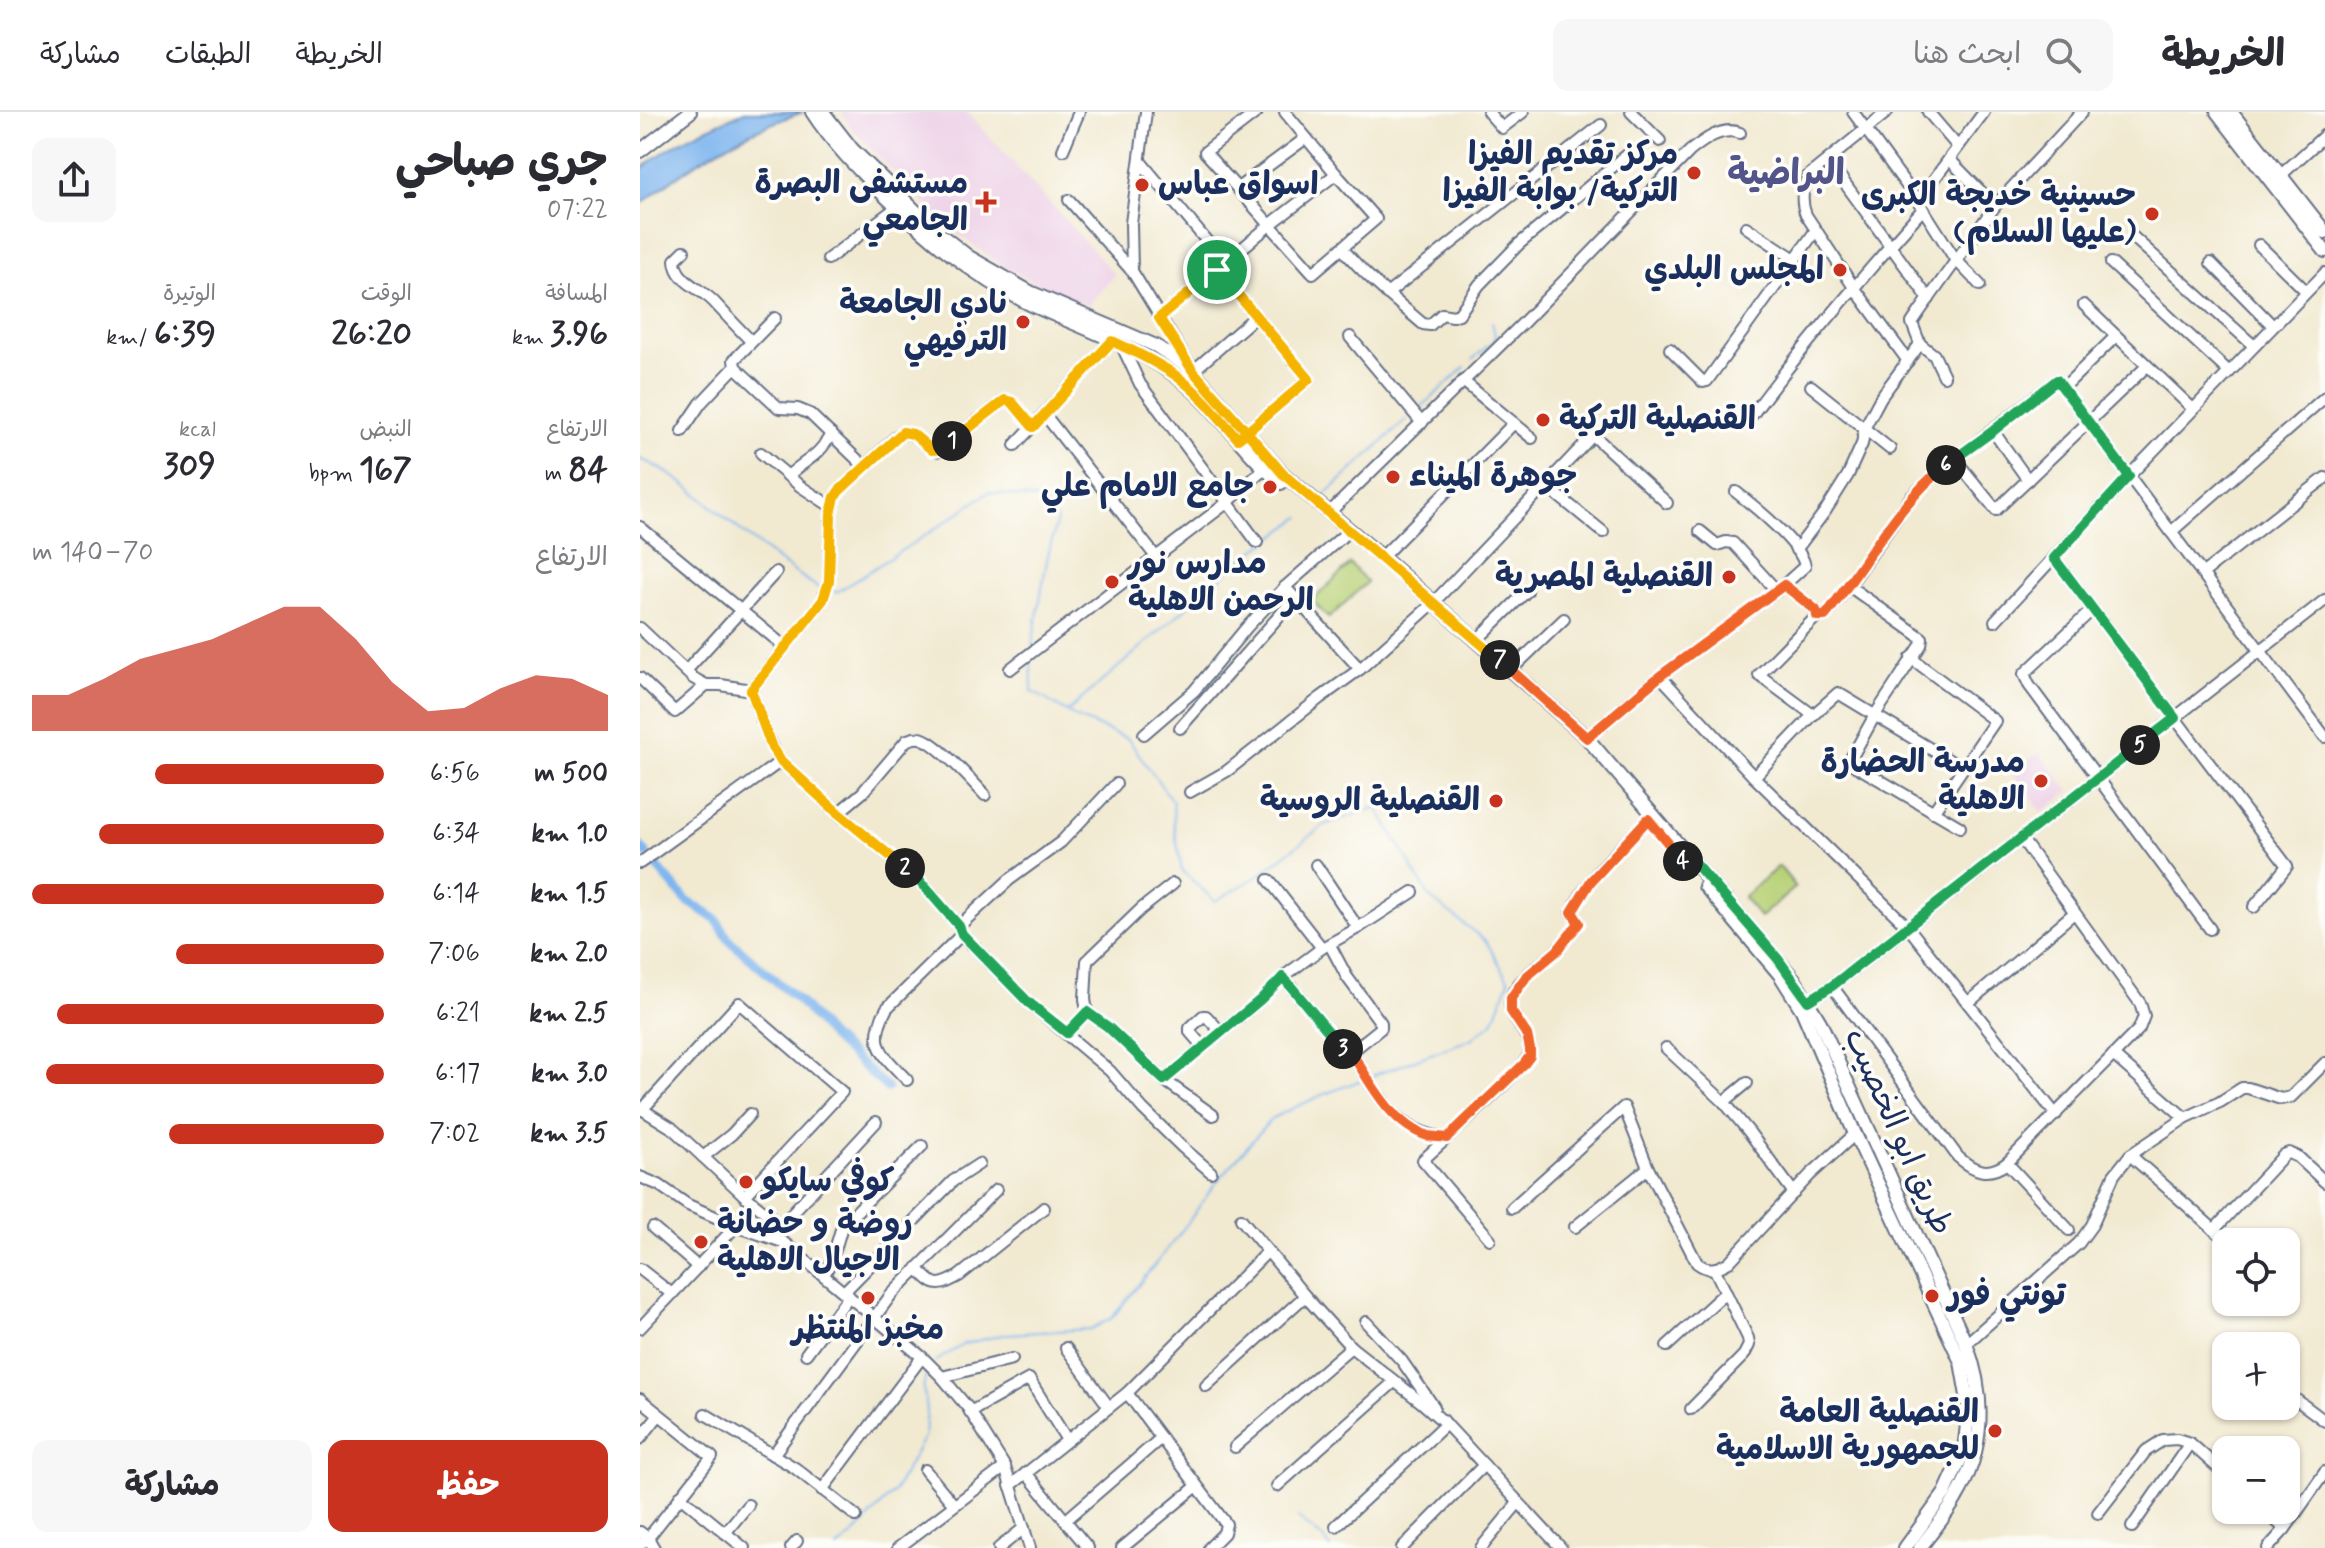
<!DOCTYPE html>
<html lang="ar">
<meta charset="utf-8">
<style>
body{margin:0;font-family:Mynerve,"Playpen Sans Arabic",sans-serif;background:#f7f7f7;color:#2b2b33;direction:rtl;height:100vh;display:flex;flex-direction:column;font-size:30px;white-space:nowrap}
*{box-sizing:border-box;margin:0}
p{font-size:26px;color:#7c7c81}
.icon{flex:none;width:44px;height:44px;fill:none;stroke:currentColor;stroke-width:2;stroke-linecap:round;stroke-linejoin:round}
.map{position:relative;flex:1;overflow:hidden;direction:ltr}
.panel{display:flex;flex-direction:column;background:#fff;width:640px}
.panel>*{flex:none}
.controls{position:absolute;left:1572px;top:1116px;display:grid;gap:16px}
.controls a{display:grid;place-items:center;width:88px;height:88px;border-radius:16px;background:#fff;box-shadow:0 2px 6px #0004;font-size:40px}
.pin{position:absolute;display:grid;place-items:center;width:68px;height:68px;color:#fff;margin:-34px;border:4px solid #fff;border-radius:50%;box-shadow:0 2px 8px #0007}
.km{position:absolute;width:40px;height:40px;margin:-20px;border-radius:50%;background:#222;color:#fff;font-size:22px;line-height:40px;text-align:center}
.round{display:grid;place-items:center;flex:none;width:84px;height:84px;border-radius:16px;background:#f7f7f7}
.headline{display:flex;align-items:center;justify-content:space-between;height:136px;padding:0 32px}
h1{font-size:44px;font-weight:700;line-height:60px}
.metrics{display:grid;grid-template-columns:repeat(3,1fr);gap:12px;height:136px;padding:8px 32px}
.metrics div{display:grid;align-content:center}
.metrics b{font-size:34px;font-weight:700}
.metrics small{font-size:22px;font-weight:400}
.metrics p{font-size:22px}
.chart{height:224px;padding:16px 32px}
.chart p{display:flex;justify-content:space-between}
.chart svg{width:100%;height:144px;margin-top:8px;fill:#c8321e;opacity:.7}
.primary-button{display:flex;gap:16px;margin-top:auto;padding:16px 32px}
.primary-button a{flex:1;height:92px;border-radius:16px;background:#c8321e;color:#fff;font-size:32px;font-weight:700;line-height:92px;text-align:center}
.primary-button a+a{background:#f7f7f7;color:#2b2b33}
ul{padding:0 32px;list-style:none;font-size:26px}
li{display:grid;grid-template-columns:128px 96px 1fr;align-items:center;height:60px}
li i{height:20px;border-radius:10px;background:#c8321e}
header{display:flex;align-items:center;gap:48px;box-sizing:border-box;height:112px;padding:0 40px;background:#fff;border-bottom:2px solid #e1e1e2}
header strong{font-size:38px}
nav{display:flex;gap:44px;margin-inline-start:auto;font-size:28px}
.search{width:560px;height:72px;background:#f7f7f7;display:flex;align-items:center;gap:20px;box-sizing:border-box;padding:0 28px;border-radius:16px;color:#7c7c81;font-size:30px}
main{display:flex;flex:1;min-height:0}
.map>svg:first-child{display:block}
</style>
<header>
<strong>الخريطة</strong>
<div class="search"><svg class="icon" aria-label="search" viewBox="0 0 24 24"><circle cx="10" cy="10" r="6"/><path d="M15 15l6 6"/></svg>ابحث هنا</div>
<nav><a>الخريطة</a><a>الطبقات</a><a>مشاركة</a></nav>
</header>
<main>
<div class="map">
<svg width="1685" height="1436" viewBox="0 0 1685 1436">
<rect width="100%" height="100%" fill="#fdfcf7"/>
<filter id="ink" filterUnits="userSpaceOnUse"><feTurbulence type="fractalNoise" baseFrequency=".0125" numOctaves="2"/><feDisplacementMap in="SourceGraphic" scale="16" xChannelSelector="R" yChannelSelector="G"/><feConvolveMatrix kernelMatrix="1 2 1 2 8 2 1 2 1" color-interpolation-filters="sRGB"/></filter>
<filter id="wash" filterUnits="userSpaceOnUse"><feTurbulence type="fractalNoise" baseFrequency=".006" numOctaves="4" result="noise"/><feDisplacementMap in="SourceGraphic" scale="32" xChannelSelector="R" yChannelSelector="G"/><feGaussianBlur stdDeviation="1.8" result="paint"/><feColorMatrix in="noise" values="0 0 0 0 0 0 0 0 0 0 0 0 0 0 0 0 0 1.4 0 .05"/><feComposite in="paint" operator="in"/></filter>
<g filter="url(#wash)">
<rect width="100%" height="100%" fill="#f1e9d0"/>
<g fill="#edd0e8">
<path d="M202 0H327L475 163 448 193 412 179 362 154 304 112 208 13Z"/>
<path d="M1399 641 1430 679 1402 700 1371 660Z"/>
</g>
<g fill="#b7d176" stroke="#69806a" stroke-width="2">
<path d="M710 452 727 470 689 506 672 489Z"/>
<path d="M1139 754 1156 775 1120 805 1103 785Z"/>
</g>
<path fill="#7fb6ef" stroke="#4d72a6" stroke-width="2" d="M105 0H164C104 19 49 52 0 93V58C30 32 68 15 105 0Z"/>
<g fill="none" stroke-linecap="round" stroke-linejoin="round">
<g stroke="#7fb6ef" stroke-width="2">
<path d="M833 247 852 230 855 224 852 210"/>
<path d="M778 298 825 255"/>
<path d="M0 347C29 358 55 380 78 400 111 427 143 454 179 476"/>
<path d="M685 383 766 308"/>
<path d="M193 479 197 480 298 415 349 380 402 388 417 408 407 448 392 534"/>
<path d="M391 548 392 579 435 605 488 627 533 690 534 713 542 759 575 789 615 766 684 713 737 695 790 786 846 829 869 869 853 910 831 927 732 964"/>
<path d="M428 599 601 448 661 405"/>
<path d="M296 1249 324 1232 366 1222 451 1217 472 1206 541 1120 575 1072 632 1006 682 983 722 968"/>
<path d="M658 1406 685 1428 691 1436"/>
<path d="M197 1436 212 1424 254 1380 285 1323 287 1298 283 1276 287 1258"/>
</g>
<g stroke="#7fb6ef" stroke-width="9">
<path d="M0 734 6 741"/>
<path d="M12 749 47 789 76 807 89 828 159 889 191 925 247 976"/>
</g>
</g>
</g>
<g filter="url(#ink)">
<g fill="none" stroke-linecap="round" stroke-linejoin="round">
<g stroke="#667086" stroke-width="14">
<g id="minor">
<path d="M506 0 491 111 492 159 553 259 616 204"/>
<path d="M617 0 565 40 673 161 736 107 696 62 645 0"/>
<path d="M848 0 862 16 883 0"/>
<path d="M991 0 1020 29"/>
<path d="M1213 0 1278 89 1315 147 1340 173"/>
<path d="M1247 0 1168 64C1162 77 1161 91 1166 103L1213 174 1268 249"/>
<path d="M1288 0 1318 35"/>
<path d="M423 38 439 0"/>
<path d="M1309 47 1355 94"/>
<path d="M1188 48 1289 187"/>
<path d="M500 49 585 151"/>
<path d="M1641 63 1685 23"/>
<path d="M598 76 666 26"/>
<path d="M429 88 491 158"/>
<path d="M1278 89 1344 0"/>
<path d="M1106 115 1155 147"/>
<path d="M1493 125 1614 234"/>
<path d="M1619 133 1666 179"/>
<path d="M702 136C726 165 755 188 783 212L790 213 802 202 813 204 819 202 839 173 879 132 987 43"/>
<path d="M44 139 35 148C36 170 61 176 74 190 86 203 98 216 111 229"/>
<path d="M188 147 257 95"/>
<path d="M1471 151 1589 260"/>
<path d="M1571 151 1633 214"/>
<path d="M577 158 669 267 603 323"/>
<path d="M747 182 961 13"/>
<path d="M1444 193 1553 297"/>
<path d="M519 206 631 112 696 62"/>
<path d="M710 225 782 311"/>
<path d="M1280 232 1294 243 1304 264"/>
<path d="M482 234 500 272 617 430"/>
<path d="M1030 237 1063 270 1067 269 1176 118"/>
<path d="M95 255 139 296 158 297 170 302 225 355"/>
<path d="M823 269 892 326"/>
<path d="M1171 274 1250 337"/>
<path d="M1423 276 1476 224"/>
<path d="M405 303 516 445"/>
<path d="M1112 303C1165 231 1223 164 1283 97"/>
<path d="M393 315 372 290 365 288 298 339C282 337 275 313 257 324L199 379 195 385 191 402 189 469 183 488 111 578 132 636 141 649 198 701 279 768 319 814 322 822 388 890 470 959 503 997 542 1035 571 1060"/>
<path d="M42 319 61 291 95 255 94 248 135 206"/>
<path d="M1353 319 1388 368"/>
<path d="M375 333 472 229"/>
<path d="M121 341 160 374 192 395"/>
<path d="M1314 346 1356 398 1507 254"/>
<path d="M148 364C166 347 178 346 191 322"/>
<path d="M905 373 963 420"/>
<path d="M689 401 882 212 1050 39C1064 28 1082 14 1100 21"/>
<path d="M0 415 145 535"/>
<path d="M1060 419 1077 433 1086 430 1093 431 1137 479"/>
<path d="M1531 420 1685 285"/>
<path d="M1156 438 1186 398 1208 363 1222 332 1225 315 1241 285 1280 232 1272 211 1280 199 1355 94 1442 0"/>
<path d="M742 445 874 311"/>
<path d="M1414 446 1647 754 1614 795"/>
<path d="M1562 462 1685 366"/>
<path d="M1144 473 1176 498 1177 504"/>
<path d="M1209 474 1282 526 1281 533 1235 603 1209 650 1320 715"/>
<path d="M645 475 720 557"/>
<path d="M794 490 953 323 1027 391"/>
<path d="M1453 497 1384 562 1389 573 1570 817"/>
<path d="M1355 509 1489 364 1685 161"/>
<path d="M0 516 53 566 66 573H81L111 578"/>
<path d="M837 528 887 479"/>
<path d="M1271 546 1355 609 1293 700"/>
<path d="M370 557 588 390 625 356"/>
<path d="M871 558 924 507"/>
<path d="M46 559 136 460"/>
<path d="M1020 564 1114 665 1268 815 1416 1003"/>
<path d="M0 566 35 600 66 573"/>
<path d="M1173 603 1119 563 1177 504H1185L1209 474 1271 385 1293 364 1417 268 1685 625"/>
<path d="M540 616 655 486"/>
<path d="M504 622 554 579 607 515 645 475 704 423"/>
<path d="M947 626 1020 564 1144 473 1165 454C1161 432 1114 394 1096 380"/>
<path d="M1114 665 1173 603 1198 581 1322 656"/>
<path d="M550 680 587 659 680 586 720 557 788 496"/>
<path d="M198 701 222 681 267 628C272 627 274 625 280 626 296 629 333 670 345 683"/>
<path d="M0 751 141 649"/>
<path d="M676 753 718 816"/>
<path d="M629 768 682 836"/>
<path d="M319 814 369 768 421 730 476 672"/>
<path d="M643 865 706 940H711L741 916V911L707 865 690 833"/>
<path d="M1192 874 1318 1045C1334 1059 1348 1065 1367 1051L1499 917 1504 904 1500 891 1381 726"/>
<path d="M1168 889 1192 874 1268 815 1685 488"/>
<path d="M1328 891 1434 801"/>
<path d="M447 900 445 887 447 849 501 797 533 772"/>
<path d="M427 921 447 900 468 915 524 968 573 1003"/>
<path d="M563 935 550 920V916L563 904H566L581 920"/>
<path d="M1026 936 1084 990 1109 1020 1154 1081"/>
<path d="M711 940C738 982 752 1019 807 1026"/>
<path d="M1473 943 1545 1006"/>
<path d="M267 968C242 942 227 932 247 896L322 822"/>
<path d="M524 968 620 888 643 865 682 836 718 816 773 780"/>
<path d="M1084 990 1107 971"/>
<path d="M0 996 32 1016 105 1084 141 1113"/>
<path d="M2 998 99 891 202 980 105 1084"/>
<path d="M1490 1043 1588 1130"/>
<path d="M63 1045 92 1022 110 1002"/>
<path d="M1367 1051 1429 1118"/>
<path d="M0 1065 19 1073 48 1093 96 1114 143 1130 282 1245 302 1265 328 1296 365 1355 390 1436"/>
<path d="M872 1096 984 995 1008 1056 1057 1151C1069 1160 1077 1157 1089 1150L1170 1063 1215 1022"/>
<path d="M601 1107 665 1184 711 1235 781 1290 806 1312 921 1436"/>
<path d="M935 1115 1008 1056"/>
<path d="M13 1116 58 1155"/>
<path d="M1574 1118 1644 1043 1649 1041 1658 1045 1685 1070"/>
<path d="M130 1125 236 1010"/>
<path d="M850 1127 783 1048C800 1032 889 955 890 939 891 918 863 904 872 883 880 865 901 853 915 840 924 831 932 821 939 811L932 800C948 764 982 736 1008 707"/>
<path d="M277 1156C294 1174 296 1177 319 1164L404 1096"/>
<path d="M0 1157 32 1182"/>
<path d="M184 1163 192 1148 202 1114 282 1034"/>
<path d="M204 1180 313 1069 339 1052"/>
<path d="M726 1210 762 1249 794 1295"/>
<path d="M0 1216 96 1114"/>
<path d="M1326 1232 1439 1131 1452 1113 1474 1063 1490 1043 1545 1006 1580 990 1602 976H1608L1641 987 1651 985 1685 951"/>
<path d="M1027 1234 1086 1180"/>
<path d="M426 1236 469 1295"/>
<path d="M166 1242 209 1184"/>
<path d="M302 1265 372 1247"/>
<path d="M566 1274 665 1184"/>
<path d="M1646 1280 1685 1309"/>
<path d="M487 1281 586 1412 584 1421 569 1436"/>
<path d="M0 1287 72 1345 8 1426 0 1433"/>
<path d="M1051 1297 1104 1243 1109 1233 1108 1226 1075 1158"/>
<path d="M330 1300 389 1267 427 1328"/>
<path d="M65 1302 155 1356 216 1404"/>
<path d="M0 1327 19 1303"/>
<path d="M595 1335 711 1235"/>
<path d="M133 1343 251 1183 356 1078"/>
<path d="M285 1358 314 1393"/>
<path d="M386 1361 448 1436"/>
<path d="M370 1374 487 1281 628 1139"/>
<path d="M637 1374 754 1270"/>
<path d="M182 1378 282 1245"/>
<path d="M40 1384 104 1436"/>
<path d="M1624 1398 1645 1417"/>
<path d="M1458 1401 1506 1339 1523 1328 1537 1327 1550 1331 1586 1363"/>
<path d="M425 1409 521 1326"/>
<path d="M696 1414 806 1312 803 1308"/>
<path d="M1492 1415 1550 1331"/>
<path d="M0 1420 8 1426 14 1436"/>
<path d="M85 1421 108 1393"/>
<path d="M151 1436 157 1429"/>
<path d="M258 1436 365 1355"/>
<path d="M359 1436 384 1416"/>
<path d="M482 1436 557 1374"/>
<path d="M762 1436 844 1353"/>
<path d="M841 1436 878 1391"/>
<path d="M1628 1436 1645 1417 1685 1360"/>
</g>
</g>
<g stroke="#667086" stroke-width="16">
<g id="major">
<path d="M172 0C192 31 217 56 243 82 287 125 333 164 388 191 435 213 486 230 530 260 574 289 600 338 641 371"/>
<path d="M183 0 212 37 297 120 329 145 390 180 516 234 553 259 643 362 742 445 947 626 1154 867 1180 910 1326 1232C1346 1283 1345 1338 1316 1386 1306 1404 1292 1419 1280 1436"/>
<path d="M1577 0 1685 139"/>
<path d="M1591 0 1685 120"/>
<path d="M0 39 50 0"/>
<path d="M1065 774 1140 863 1162 898 1215 1022 1321 1250 1329 1295 1324 1339 1305 1381 1265 1436"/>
</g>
</g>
<use href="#minor" stroke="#fff" stroke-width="10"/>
<use href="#major" stroke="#fff" stroke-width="12"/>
</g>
</g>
<g fill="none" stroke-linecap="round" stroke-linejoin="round" filter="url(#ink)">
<g stroke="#fff" stroke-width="16">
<path id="split-1" d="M312 329 365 288 372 290 393 315 472 229C493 239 515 249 535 263 559 280 578 304 598 327L607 320 553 259 519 206 577 158"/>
</g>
<g stroke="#fff" stroke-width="16">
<path id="split-2" d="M265 756 198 701 141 649 132 636 111 578 183 488 189 469 191 402 195 385 199 379 263 320 273 322 292 338 302 337 312 329"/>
</g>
<g stroke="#fff" stroke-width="16">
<path id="split-3" d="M265 756 279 768 319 814 322 822 388 890 427 921 447 900 468 915 524 968 620 888 643 865 703 937"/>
</g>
<g stroke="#fff" stroke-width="16">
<path id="split-4" d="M703 937 706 940H711C731 971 750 1012 788 1024 794 1025 801 1025 807 1026L884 952 890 944V937L887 923 871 899V886L886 865 917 839 939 811 932 800 951 769 1008 707 1043 749"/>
</g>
<g stroke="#fff" stroke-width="16">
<path id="split-5" d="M1043 749 1049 744 1138 847 1168 889 1192 874 1500 633"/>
</g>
<g stroke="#fff" stroke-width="16">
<path id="split-6" d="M1306 353 1353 319 1417 268 1489 364 1414 446 1535 606 1500 633"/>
</g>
<g stroke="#fff" stroke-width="16">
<path id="split-7" d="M860 548 947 626 1020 564 1144 473 1176 498 1177 504H1185C1225 454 1256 393 1306 353"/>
</g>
<g stroke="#fff" stroke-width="16">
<path id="split-8" d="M577 158 669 267 607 320 643 362 860 548"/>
</g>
<use href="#split-1" stroke="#f5b400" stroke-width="10"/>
<use href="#split-2" stroke="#f5b400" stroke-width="10"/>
<use href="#split-3" stroke="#22a559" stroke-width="10"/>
<use href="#split-4" stroke="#f0652b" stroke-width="10"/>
<use href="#split-5" stroke="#22a559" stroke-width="10"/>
<use href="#split-6" stroke="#22a559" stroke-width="10"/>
<use href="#split-7" stroke="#f0652b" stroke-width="10"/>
<use href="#split-8" stroke="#f5b400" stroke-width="10"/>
</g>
<g fill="#c8321e" stroke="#fdfcf7" stroke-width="3">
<circle cx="1054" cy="61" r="8"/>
<circle cx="502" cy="73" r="8"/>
<path d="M342 78h8v8h8v8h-8v8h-8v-8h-8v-8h8z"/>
<circle cx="1512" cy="102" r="8"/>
<circle cx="1200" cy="158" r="8"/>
<circle cx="383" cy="210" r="8"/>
<circle cx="903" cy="308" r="8"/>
<circle cx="753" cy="365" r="8"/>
<circle cx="630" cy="375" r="8"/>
<circle cx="1089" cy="465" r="8"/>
<circle cx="472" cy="470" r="8"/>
<circle cx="1401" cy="669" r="8"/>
<circle cx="856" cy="689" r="8"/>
<circle cx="106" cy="1070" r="8"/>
<circle cx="61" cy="1130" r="8"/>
<circle cx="1292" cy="1184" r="8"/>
<circle cx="228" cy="1186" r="8"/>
<circle cx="1355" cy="1319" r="8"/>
</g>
<g text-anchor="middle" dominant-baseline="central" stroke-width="7" stroke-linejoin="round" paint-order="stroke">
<g font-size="32" font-weight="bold" fill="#1b2f5e" stroke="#fdfcf7" text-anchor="end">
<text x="1038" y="43">مركز تقديم الفيزا<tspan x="1038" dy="37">التركية/ بوابة الفيزا</tspan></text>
<text x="328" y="72">مستشفى البصرة<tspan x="328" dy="37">الجامعي</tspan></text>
<text x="518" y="73" text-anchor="start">اسواق عباس</text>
<text x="1496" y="84">حسينية خديجة الكبرى<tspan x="1496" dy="37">(عليها السلام)</tspan></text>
<text x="1184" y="158">المجلس البلدي</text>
<text x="367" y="192">نادي الجامعة<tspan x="367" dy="37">الترفيهي</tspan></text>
<text x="919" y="308" text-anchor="start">القنصلية التركية</text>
<text x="769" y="365" text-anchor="start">جوهرة الميناء</text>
<text x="614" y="375">جامع الامام علي</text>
<text x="488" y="452" text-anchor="start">مدارس نور<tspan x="488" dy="37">الرحمن الاهلية</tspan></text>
<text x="1073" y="465">القنصلية المصرية</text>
<text x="1385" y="651">مدرسة الحضارة<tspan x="1385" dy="37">الاهلية</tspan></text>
<text x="840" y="689">القنصلية الروسية</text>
<text x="122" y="1070" text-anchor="start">كوفي سايكو</text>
<text x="77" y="1112" text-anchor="start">روضة و حضانة<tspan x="77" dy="37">الاجيال الاهلية</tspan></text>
<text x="1308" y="1184" text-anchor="start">تونتي فور</text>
<text x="228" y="1218" text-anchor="middle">مخبز المنتظر</text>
<text x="1339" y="1301">القنصلية العامة<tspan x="1339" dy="37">للجمهورية الاسلامية</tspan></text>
</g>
<g font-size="32" fill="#1b2f5e" stroke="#fdfcf7">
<text transform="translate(1258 1020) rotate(66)">طريق ابو الخصيب</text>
</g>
<g font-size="36" font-weight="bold" fill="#52548a" stroke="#fdfcf7">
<text x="1146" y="62">البراضية</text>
</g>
</g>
</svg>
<div class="controls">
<a><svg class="icon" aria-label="locate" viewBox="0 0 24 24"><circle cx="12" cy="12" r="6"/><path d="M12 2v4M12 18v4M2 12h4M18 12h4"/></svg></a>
<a>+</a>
<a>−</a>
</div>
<div class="pin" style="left:577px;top:158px;background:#1e9e55"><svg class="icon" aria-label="arrive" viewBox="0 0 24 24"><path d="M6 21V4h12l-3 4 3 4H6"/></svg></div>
<b class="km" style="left:312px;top:329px">1</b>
<b class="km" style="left:265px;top:756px">2</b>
<b class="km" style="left:703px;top:937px">3</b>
<b class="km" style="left:1043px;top:749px">4</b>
<b class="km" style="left:1500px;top:633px">5</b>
<b class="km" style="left:1306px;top:353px">6</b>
<b class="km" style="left:860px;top:548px">7</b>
</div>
<section class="panel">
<div class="headline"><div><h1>جري صباحي</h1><p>07:22</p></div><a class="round"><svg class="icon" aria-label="share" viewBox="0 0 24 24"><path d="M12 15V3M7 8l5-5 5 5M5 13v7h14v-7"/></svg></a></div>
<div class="metrics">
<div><p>المسافة</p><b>3.96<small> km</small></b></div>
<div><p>الوقت</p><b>26:20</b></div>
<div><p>الوتيرة</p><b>6:39<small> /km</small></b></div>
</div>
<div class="metrics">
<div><p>الارتفاع</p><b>84<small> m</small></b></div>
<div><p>النبض</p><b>167<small> bpm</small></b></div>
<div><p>kcal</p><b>309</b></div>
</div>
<div class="chart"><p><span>الارتفاع</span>70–140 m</p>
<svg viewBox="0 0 160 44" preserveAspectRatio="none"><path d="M0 44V33L10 33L20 28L30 22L40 19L50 16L60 11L70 6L80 6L90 16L100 29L110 38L120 37L130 31L140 27L150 28L160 33V44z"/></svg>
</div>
<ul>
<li><b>500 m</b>6:56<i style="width:65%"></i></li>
<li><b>1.0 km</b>6:34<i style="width:81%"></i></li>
<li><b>1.5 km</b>6:14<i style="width:100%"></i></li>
<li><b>2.0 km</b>7:06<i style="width:59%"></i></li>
<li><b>2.5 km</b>6:21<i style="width:93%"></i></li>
<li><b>3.0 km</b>6:17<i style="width:96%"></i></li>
<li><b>3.5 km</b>7:02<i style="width:61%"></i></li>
</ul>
<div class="primary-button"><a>حفظ</a><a>مشاركة</a></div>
</section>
</main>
